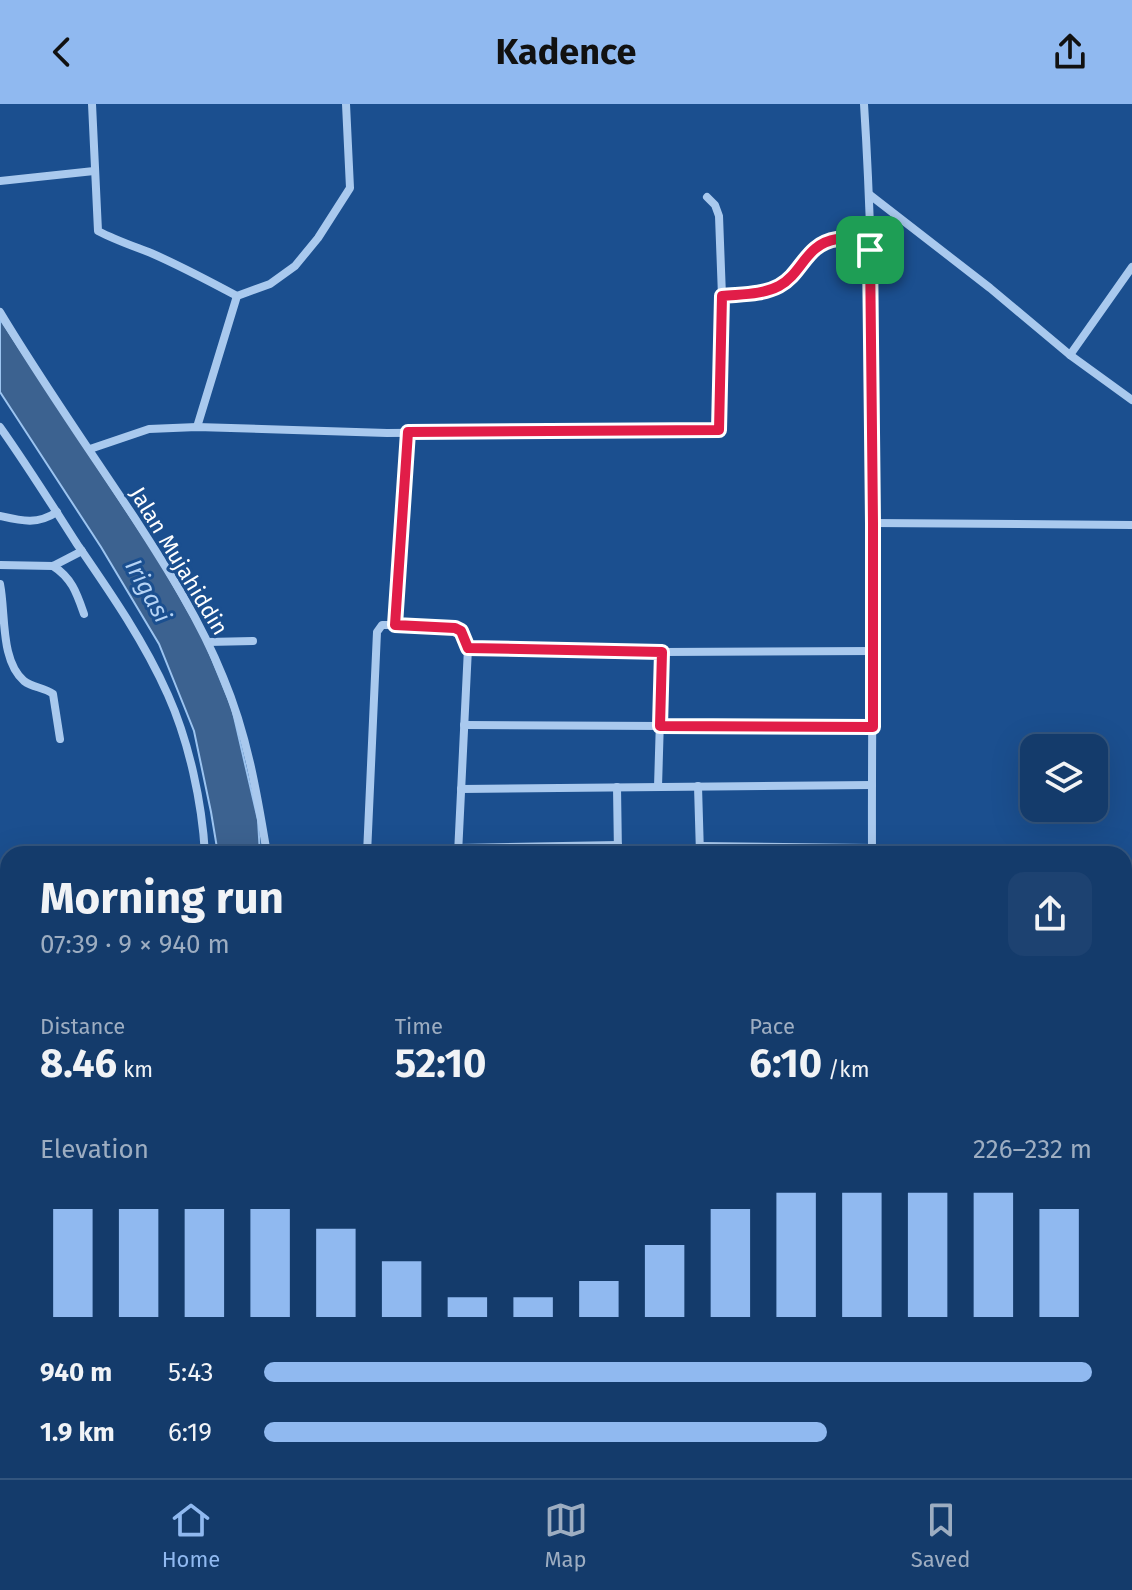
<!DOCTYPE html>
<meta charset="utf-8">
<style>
body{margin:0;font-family:"Fira Sans",sans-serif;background:#1d4271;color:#f1f3f6;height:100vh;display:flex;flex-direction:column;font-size:30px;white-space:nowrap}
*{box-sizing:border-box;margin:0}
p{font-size:26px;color:#9dadc1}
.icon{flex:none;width:44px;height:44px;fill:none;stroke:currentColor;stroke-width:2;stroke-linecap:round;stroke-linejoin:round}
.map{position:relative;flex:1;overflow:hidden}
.details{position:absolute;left:0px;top:742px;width:1132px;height:632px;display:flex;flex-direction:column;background:#143b6b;border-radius:24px 24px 0 0;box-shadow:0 8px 32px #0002,0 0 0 2px #33557e}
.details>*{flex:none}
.controls{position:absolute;left:1020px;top:630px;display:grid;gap:16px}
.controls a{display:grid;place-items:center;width:88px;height:88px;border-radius:16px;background:#143b6b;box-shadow:0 8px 32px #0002,0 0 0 2px #33557e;font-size:40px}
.pin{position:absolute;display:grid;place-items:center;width:68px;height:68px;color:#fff;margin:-34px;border-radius:16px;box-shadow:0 4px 12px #0006}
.round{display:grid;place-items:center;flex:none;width:84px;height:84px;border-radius:16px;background:#1d4271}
.summary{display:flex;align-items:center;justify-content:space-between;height:136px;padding:0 40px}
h1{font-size:44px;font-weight:700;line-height:60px}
.figures{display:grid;grid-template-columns:repeat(3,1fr);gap:12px;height:136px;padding:8px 40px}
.figures div{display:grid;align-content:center}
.figures b{font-size:40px;font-weight:700}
.figures small{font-size:22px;font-weight:400}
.figures p{font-size:22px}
.chart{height:224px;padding:16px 40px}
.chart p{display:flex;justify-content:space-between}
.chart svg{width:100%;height:144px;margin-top:8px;stroke:#90b9f0;stroke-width:6}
ul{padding:0 40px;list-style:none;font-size:26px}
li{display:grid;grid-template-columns:128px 96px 1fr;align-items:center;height:60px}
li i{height:20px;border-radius:10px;background:#90b9f0}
header{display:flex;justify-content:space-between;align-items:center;height:104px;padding:0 40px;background:#90b9f0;color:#111;font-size:36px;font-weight:700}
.tab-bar{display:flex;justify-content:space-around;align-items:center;height:112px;border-top:2px solid #33557e;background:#143b6b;font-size:22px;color:#9dadc1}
.tab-bar a{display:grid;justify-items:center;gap:4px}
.tab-bar .on{color:#90b9f0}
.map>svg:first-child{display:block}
</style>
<header><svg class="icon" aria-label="back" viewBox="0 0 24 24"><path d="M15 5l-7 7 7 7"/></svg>Kadence<svg class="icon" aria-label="share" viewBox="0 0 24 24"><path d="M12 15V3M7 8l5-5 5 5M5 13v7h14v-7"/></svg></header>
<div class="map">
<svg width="1132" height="1374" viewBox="0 0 1132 1374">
<rect width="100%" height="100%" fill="#1b4f8f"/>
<g fill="#3c6290" stroke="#9cc4f0" stroke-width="2">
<path d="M0 215 159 456 203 533 232 604 258 716 260 750H218L211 708 194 627 159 540 101 443 0 288Z"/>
<path d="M8 1239V1295L0 1301V1246Z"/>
</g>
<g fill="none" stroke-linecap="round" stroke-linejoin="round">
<g stroke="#a9c9ee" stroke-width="8">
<path d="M92 0 98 127C115 136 133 142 151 149 181 162 209 177 237 192L197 323"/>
<path d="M864 0C880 249 871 500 872 750"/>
<path d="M0 77 94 67"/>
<path d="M870 91 990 184 1070 251 1132 296"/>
<path d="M237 192 270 180 295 162 318 134 350 84 346 0"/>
<path d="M722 192C740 190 762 191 778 182 786 178 791 171 797 164 819 139 821 135 856 135L870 146"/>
<path d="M0 208C42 278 89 345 134 413 167 464 200 516 223 573 247 630 257 689 267 750"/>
<path d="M1070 251 1132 163"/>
<path d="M0 323C27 361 52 401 77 440 110 488 144 537 168 591 189 638 202 698 205 750"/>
<path d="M90 345 149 325 197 323 387 329 719 326 722 192 719 112 715 101 707 93"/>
<path d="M0 412C22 417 37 421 57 408"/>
<path d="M873 419 1132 421"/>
<path d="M0 461 53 462 82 447"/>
<path d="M53 462C72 474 77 490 84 510"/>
<path d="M0 480C6 510 0 556 24 577 33 584 44 583 53 590L60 635"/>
<path d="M395 521C407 522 452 520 460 526 465 530 466 539 468 544L662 548 873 547"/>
<path d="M208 538 253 537"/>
<path d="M464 621 873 623"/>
<path d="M698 682 700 750"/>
<path d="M617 683 618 750"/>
<path d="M658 683 662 548"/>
<path d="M461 685 872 681"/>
<path d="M700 742 872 744"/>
<path d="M458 744 618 741"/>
<path d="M367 750 377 528 382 521H395L408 328"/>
<path d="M458 750 468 544"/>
<path d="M0 788 8 786"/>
<path d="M1124 984 1132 983"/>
<path d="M1124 1132 1132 1131"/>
<path d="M0 1238 8 1232"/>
<path d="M0 1311 8 1305"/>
<path d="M636 1368 715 1374"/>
<path d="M154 1374V1366"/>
<path d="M255 1374 256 1366"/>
<path d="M347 1374V1366"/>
<path d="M782 1374 783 1366"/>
<path d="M857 1374 858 1366"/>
<path d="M931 1374 932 1366"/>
<path d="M1010 1374V1366"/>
<path d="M1084 1374 1085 1366"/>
</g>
</g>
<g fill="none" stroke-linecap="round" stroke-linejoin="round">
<g stroke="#fff" stroke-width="16">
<path id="route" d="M837 135H856L870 146 873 419V623L660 622 662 548 468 544 461 527 455 524 395 521 408 328 719 326 722 192C741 190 762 191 779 182 803 169 805 140 837 135Z"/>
</g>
<use href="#route" stroke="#e11d48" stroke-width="10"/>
</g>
<g text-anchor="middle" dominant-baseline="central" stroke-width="6" stroke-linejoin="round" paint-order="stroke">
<g font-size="22" fill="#fff" stroke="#1b4f8f">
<text transform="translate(179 457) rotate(59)">Jalan Mujahiddin</text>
</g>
<g font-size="24" font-style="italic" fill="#b5d3f5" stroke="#1b4f8f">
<text transform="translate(148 487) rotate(61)">Irigasi</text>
</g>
</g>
</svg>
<div class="controls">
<a><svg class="icon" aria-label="layers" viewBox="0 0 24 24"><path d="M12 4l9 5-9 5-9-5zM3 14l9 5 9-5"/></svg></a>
</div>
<div class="pin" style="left:870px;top:146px;background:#1e9e55"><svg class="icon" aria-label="arrive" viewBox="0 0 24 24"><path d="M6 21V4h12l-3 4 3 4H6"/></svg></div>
<section class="details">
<div class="summary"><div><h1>Morning run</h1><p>07:39 · 9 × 940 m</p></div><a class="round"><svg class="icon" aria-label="share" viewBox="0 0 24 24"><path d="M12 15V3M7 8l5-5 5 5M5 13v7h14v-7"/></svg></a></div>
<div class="figures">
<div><p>Distance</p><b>8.46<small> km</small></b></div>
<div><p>Time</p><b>52:10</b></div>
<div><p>Pace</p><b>6:10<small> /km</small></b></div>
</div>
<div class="chart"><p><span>Elevation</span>226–232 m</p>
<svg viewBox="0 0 160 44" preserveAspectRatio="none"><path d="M5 44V11M15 44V11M25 44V11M35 44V11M45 44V17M55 44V27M65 44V38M75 44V38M85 44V33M95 44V22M105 44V11M115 44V6M125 44V6M135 44V6M145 44V6M155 44V11"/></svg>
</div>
<ul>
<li><b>940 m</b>5:43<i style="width:100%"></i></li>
<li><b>1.9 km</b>6:19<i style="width:68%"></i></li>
</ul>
</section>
</div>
<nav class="tab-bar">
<a class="on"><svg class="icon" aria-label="home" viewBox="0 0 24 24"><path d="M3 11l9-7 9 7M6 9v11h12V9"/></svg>Home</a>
<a><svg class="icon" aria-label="map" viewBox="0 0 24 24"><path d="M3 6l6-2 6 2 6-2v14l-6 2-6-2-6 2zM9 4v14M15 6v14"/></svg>Map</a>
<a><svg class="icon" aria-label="saved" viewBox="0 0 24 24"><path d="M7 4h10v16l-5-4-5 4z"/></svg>Saved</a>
</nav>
